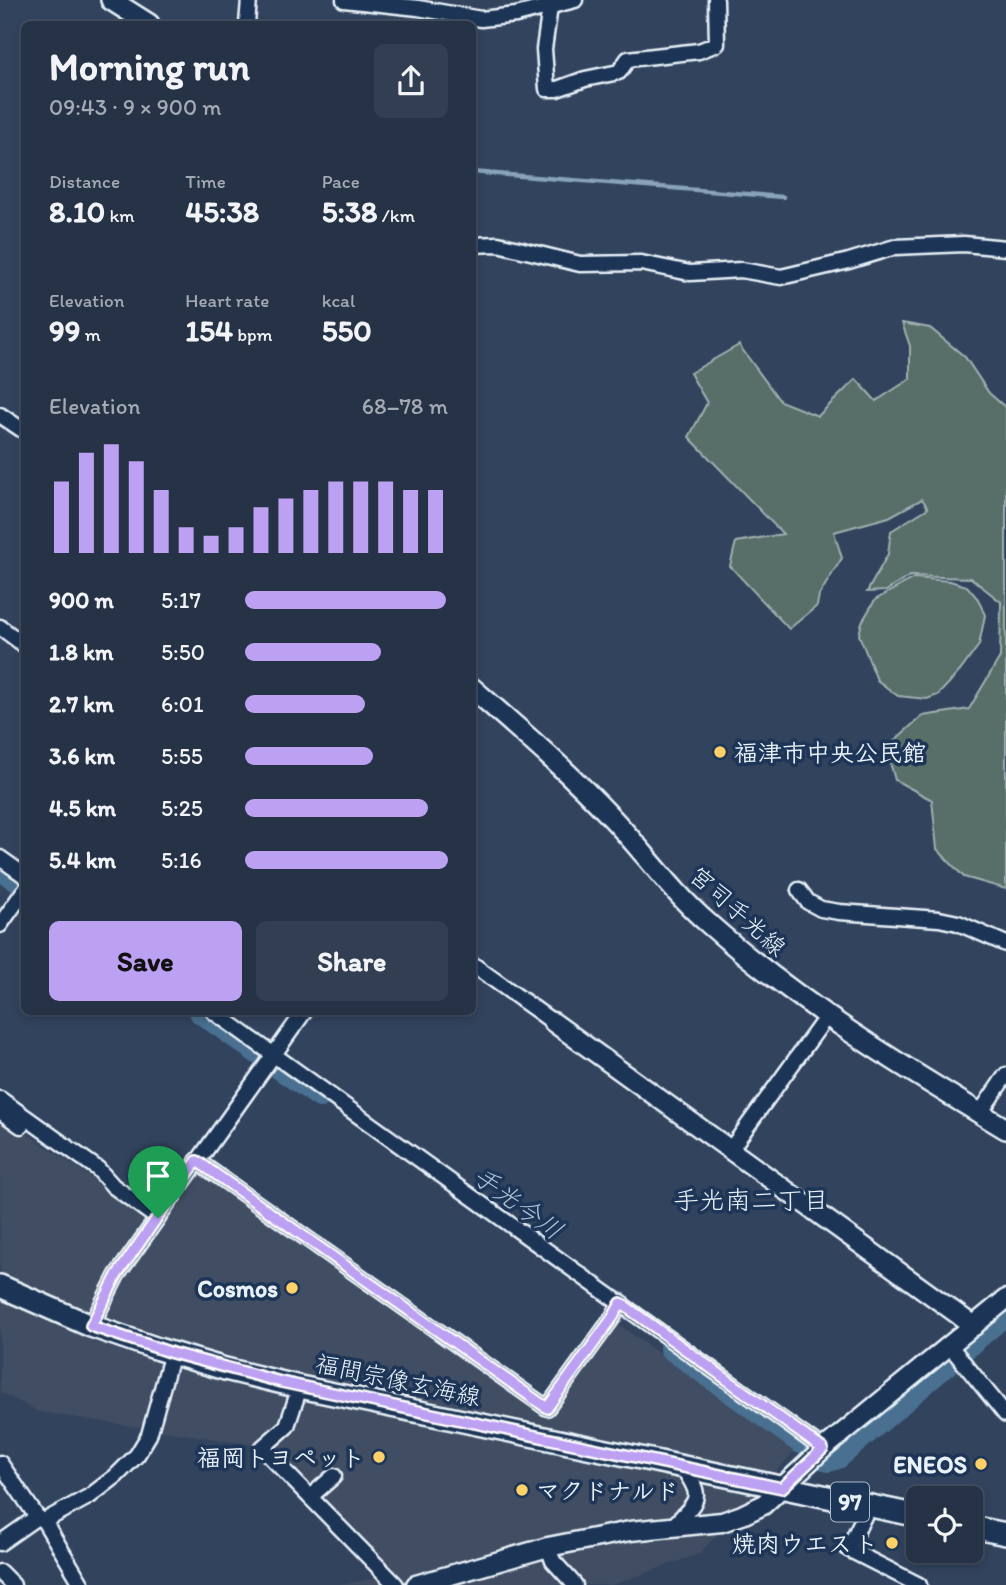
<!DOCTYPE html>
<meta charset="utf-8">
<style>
body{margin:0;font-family:Itim,"Klee One",sans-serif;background:#323e51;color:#f1f3f6;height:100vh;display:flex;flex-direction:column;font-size:26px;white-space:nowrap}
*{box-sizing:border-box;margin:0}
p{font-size:23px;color:#a4aab3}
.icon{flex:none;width:38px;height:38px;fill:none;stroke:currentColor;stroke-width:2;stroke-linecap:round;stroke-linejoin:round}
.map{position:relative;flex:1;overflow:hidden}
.sheet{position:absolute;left:21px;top:21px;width:455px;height:994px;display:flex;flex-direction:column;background:#263246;border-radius:10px;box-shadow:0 4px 10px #0003,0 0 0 2px #424d5f}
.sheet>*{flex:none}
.fabs{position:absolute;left:906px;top:1486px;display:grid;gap:14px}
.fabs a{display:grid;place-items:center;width:77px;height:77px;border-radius:10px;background:#263246;box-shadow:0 4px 10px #0003,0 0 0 2px #424d5f;font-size:35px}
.pin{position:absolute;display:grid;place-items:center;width:60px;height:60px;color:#fff;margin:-72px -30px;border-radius:50% 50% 50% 0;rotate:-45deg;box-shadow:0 0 7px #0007}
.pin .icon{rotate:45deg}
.round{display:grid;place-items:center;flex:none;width:74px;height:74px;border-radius:10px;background:#323e51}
.summary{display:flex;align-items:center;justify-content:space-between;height:119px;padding:0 28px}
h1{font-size:38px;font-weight:700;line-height:52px}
.metrics{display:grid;grid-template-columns:repeat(3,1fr);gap:10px;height:119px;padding:7px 28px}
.metrics div{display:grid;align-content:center}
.metrics b{font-size:30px;font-weight:700}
.metrics small{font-size:19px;font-weight:400}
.metrics p{font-size:19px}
.chart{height:196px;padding:14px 28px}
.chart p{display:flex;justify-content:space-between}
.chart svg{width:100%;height:126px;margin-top:7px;stroke:#bca0f2;stroke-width:6}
.action{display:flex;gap:14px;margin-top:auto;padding:14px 28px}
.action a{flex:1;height:80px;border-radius:10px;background:#bca0f2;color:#111;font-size:28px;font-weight:700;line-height:80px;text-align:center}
.action a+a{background:#323e51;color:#f1f3f6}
ul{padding:0 28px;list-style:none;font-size:23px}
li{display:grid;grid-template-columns:112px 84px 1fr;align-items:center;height:52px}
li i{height:18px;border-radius:9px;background:#bca0f2}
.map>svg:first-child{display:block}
</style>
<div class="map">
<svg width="1006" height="1585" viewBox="0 0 1006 1585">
<rect width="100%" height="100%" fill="#32435e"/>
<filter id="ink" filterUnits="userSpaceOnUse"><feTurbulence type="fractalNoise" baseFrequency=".0143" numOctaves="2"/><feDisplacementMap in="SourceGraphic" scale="14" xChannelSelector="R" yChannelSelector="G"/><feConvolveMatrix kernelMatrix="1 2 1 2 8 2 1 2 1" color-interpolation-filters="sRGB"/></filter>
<g filter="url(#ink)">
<path fill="#414d62" d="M0 1115 160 1224 198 1169 547 1414 615 1322 795 1451 699 1554 612 1585H338L395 1575 272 1454 255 1445 39 1412 0 1392Z"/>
<g fill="#596e69" stroke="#a0b0b0" stroke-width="2">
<path d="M902 323 930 328 965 357 989 393 1006 408V889L964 877 937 849 932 800 895 780 886 748 922 716 969 709 1000 657 1001 602 971 578 910 576 886 591 867 592 888 554 891 531 928 508 922 499 889 517 834 532 842 558 819 595 817 606 789 629 730 566 736 542 783 534 689 437 707 403 690 373 739 345 780 401 818 416 856 379 876 401 910 379V346Z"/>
<path d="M914 578 950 581 967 586 978 599 985 615 979 645 960 671 938 695 927 699 898 696 877 680 859 635 862 622 875 600Z"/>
</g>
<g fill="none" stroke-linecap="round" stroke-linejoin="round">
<path stroke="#88a3ba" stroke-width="4.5" d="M472 172 783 197"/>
<g stroke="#486f90" stroke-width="24">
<path d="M0 868 24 885"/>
<path d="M201 1012 320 1096"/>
<path d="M671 1348 801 1442"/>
<path d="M828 1460 838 1457 1006 1313"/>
</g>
<g stroke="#e8f1f8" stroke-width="19">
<g id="minor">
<path d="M344 0 418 8 481 19 516 15 575 0"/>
<path d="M550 7 544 49 547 89H557L585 79 619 72 628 59 699 51 717 44 716 0"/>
<path d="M247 24 249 0"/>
<path d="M472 245 498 244 580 264 641 263 690 273 741 270 781 277 849 261 895 247 964 244 1006 248"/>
<path d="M0 415 24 431"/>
<path d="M0 627 24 645"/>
<path d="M0 858 24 875"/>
<path d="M799 890 808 902 821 909 839 912 939 919 958 923 1006 944"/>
<path d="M0 925 24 891"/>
<path d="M472 964 553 1022"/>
<path d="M214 1012 823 1449"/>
<path d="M0 1099 98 1169 113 1186 157 1218"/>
<path d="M0 1111 21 1126"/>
<path d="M980 1113 1006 1075"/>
<path d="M730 1150 827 1016"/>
<path d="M197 1161 547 1408 613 1317 621 1302"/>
<path d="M91 1326 117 1275 304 1012"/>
<path d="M950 1346 1006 1415"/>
<path d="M300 1387 287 1426 262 1448 396 1585"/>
<path d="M0 1463 37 1517 44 1521 82 1585"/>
<path d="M310 1497 334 1476"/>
<path d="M869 1506 848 1549 919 1585"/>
<path d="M44 1521 90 1496 116 1476 137 1455 149 1435 172 1353"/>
<path d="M673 1526C699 1499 704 1498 682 1467"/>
<path d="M0 1543 37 1517"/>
<path d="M548 1547 553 1561 575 1585"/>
<path d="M0 1572 13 1585"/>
</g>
</g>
<g stroke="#e8f1f8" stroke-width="23">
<g id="tertiary">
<path d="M553 1022 974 1326"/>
<path d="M416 1585 548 1547 630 1531 722 1522 742 1515 763 1505 823 1449 1006 1299"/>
</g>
</g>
<g stroke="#e8f1f8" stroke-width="24">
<g id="secondary">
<path d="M111 0 149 24"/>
<path d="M472 688C520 730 569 772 612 818 645 853 673 893 709 924 799 1004 903 1067 1006 1129"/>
</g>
</g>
<g stroke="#e8f1f8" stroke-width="26">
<g id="primary">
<path d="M0 1286 91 1326 158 1349 225 1369 300 1387 919 1516"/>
<path d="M971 1527 1006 1534"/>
</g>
</g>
<use href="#minor" stroke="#1d3557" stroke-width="14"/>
<use href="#tertiary" stroke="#1d3557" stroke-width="18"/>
<use href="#secondary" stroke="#1d3557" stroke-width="19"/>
<use href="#primary" stroke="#1d3557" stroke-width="21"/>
</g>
</g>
<g fill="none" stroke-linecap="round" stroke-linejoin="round" filter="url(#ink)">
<g stroke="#fff" stroke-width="14">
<path id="route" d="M197 1161 547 1408 613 1317 621 1303 823 1449 782 1488 281 1382 172 1353 91 1326 117 1275Z"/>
</g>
<use href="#route" stroke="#bca0f2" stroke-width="9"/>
</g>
<g fill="#ffd166" stroke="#1d3557" stroke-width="2.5">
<circle cx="720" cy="752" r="7"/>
<circle cx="292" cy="1288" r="7"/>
<circle cx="379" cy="1457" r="7"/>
<circle cx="981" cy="1464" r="7"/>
<circle cx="522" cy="1490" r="7"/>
<circle cx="892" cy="1543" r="7"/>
</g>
<g text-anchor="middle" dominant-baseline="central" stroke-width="7" stroke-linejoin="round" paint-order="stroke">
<rect fill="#1d3557" stroke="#abb9c8" stroke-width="2" x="831" y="1482.5" width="38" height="39" rx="5"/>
<g font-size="23" font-weight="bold" fill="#e8f1f8">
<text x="850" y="1502">97</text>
</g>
<g font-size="24" font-weight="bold" fill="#e8f1f8" stroke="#1d3557" text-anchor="end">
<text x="734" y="752" text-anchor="start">福津市中央公民館</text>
<text x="278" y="1288">Cosmos</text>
<text x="365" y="1457">福岡トヨペット</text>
<text x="967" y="1464">ENEOS</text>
<text x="536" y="1490" text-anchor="start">マクドナルド</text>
<text x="878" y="1543">焼肉ウエスト</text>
</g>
<g font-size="24" fill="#e8f1f8" stroke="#1d3557">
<text transform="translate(738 911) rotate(42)">宮司手光線</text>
<text transform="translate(398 1380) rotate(12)">福間宗像玄海線</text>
</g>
<g font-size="26" fill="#e8f1f8" stroke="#1d3557">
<text x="751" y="1200">手光南二丁目</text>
</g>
<g font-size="26" font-style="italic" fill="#b0c4d4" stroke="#1d3557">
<text transform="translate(518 1203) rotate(36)">手光今川</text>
</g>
</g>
</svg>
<div class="fabs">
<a><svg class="icon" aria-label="locate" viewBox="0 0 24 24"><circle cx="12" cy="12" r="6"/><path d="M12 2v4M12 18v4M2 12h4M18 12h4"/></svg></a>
</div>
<div class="pin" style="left:158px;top:1218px;background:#1e9e55"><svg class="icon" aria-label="arrive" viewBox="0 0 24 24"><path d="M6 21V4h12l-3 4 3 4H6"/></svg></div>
<section class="sheet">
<div class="summary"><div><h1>Morning run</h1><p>09:43 · 9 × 900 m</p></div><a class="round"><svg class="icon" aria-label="share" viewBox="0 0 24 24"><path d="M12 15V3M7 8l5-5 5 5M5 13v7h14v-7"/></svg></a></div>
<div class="metrics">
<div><p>Distance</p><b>8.10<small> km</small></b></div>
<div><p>Time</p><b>45:38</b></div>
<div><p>Pace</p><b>5:38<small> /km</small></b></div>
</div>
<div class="metrics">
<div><p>Elevation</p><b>99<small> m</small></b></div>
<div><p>Heart rate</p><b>154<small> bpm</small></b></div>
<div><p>kcal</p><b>550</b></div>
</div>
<div class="chart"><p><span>Elevation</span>68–78 m</p>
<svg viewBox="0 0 160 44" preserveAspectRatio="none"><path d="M5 44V19M15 44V9M25 44V6M35 44V12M45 44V22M55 44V35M65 44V38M75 44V35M85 44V28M95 44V25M105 44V22M115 44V19M125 44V19M135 44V19M145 44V22M155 44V22"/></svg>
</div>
<ul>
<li><b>900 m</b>5:17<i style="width:99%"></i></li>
<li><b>1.8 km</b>5:50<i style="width:67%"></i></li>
<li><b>2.7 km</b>6:01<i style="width:59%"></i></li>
<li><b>3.6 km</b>5:55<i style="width:63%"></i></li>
<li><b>4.5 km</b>5:25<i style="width:90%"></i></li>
<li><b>5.4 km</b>5:16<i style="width:100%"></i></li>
</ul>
<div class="action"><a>Save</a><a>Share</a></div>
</section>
</div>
